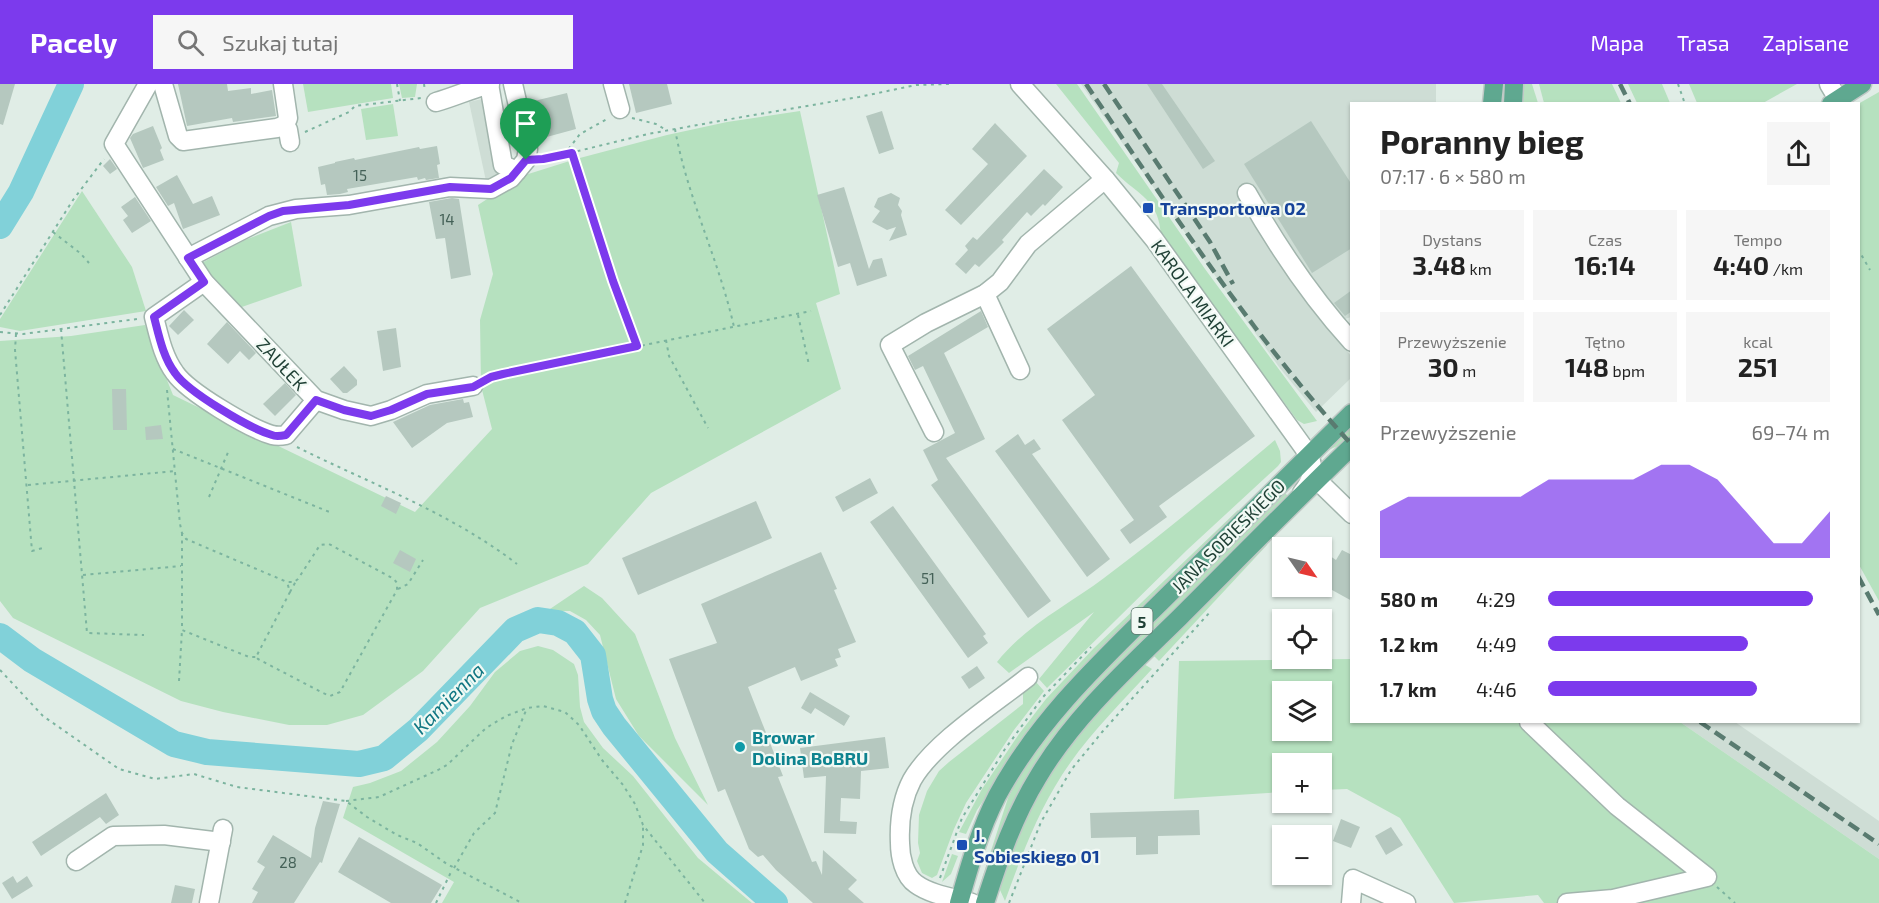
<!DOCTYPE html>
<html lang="pl">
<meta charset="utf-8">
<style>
body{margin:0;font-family:"Exo 2",sans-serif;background:#f6f6f6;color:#222;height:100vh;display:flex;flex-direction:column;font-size:22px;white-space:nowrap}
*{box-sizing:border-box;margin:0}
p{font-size:20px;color:#767676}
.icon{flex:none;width:33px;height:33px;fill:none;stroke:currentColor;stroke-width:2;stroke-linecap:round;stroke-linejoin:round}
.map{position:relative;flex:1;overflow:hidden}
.drawer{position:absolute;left:1350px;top:18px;width:510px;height:621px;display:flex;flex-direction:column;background:#fff;border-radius:0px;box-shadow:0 2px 4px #0004}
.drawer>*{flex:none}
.needle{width:39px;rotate:124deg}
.controls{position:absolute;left:1272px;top:453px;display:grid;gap:12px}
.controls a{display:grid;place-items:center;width:60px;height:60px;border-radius:0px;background:#fff;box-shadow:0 2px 4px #0004;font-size:30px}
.pin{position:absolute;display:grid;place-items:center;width:51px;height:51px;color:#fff;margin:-62px -26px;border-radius:50% 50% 50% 0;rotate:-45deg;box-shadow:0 0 6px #0007}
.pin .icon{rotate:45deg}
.round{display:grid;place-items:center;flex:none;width:63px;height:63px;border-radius:0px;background:#f6f6f6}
.head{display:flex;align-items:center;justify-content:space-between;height:102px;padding:0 30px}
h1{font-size:33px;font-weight:700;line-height:45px}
.figures{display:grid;grid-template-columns:repeat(3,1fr);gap:9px;height:102px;padding:6px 30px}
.figures div{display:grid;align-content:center;border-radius:0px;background:#f6f6f6;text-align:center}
.figures b{font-size:26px;font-weight:700}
.figures small{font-size:16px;font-weight:400}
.figures p{font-size:16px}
.chart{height:168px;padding:12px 30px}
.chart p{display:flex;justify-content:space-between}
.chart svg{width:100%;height:108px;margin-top:6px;fill:#7c3aed;opacity:.7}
ul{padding:0 30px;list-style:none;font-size:20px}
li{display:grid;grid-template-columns:96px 72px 1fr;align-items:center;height:45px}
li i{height:15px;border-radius:8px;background:#7c3aed}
header{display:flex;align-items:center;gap:36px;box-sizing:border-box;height:84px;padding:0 30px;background:#7c3aed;color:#fff}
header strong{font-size:28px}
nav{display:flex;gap:33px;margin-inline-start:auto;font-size:21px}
.search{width:420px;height:54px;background:#f6f6f6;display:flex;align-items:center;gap:15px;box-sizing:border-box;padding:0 21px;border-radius:0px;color:#767676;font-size:22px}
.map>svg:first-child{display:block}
</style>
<header>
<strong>Pacely</strong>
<div class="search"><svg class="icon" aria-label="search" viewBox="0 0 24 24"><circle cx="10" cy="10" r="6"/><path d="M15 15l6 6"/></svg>Szukaj tutaj</div>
<nav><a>Mapa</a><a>Trasa</a><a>Zapisane</a></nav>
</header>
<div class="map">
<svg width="1879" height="819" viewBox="0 0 1879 819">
<rect width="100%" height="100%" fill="#e0ede6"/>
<g fill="#ceddd5">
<path d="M1081 0H1436V19L1352 20 1351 233 1339 237 1329 243 1351 272V294L1316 328 1279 283Z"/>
<path d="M482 15 500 93 486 97 469 18Z"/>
<path d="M1680 638H1735L1879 737V775Z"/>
</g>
<g fill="#b6e1bf" fill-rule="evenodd">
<path d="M303 0H391L393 14 308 28Z"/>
<path d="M399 0H417L415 13 402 14Z"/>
<path d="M1056 0H1077L1205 185 1317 337 1304 340 1297 336 1161 152C1159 115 1139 112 1116 89L1119 79Z"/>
<path d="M1519 0H1532L1538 19 1518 20Z"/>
<path d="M1539 0H1612L1621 19H1544Z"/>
<path d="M1628 0H1662L1670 19H1637Z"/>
<path d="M1689 0H1797L1763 19H1697Z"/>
<path d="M1879 8V517L1858 479V20Z"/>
<path d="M393 20 398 52 366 56 361 25Z"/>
<path d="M800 27 840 210 816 219 841 305 651 409 588 480 480 524 423 587 363 631 327 641H289L223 628 181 617 13 534 0 517V257L71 252 145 241 173 311 415 428 492 345 481 302 480 236 493 190 478 121 522 92 576 75 667 51 727 38Z"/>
<path d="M82 107 132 183 146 227 20 247 0 243V235Z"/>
<path d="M291 138 302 202 239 224 198 181 245 156Z"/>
<path d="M1351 339V351L1340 361 1326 367Z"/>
<path d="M1275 356 1280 367 1281 378 1278 382 1187 466 1047 604 1039 595 1094 528 1009 589 997 578C1025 542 1068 521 1104 494 1163 450 1219 403 1275 356Z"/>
<path d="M1283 407 1289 413 1107 596 978 807 1008 714 1026 679 1076 615Z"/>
<path d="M1238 426 1240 428 1025 654 977 726 966 750 959 748 982 705 1019 650 1046 615 1094 564Z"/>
<path d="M1268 456 1267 461 1159 577 1154 572V570Z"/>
<path d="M584 502 602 514 635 550 675 654 708 721 639 652 616 615 600 551 586 536 570 527H547Z"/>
<path d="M538 562 553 566 574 580 578 591 580 623 584 638 603 664 633 692 698 774 752 819H442L454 798 343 734 353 703 370 699 401 687 437 658 470 622 495 588 520 567Z"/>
<path d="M1351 575 1352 638H1680L1879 775V819H1544L1538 811 1454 819 1400 734 1347 705 1322 706V680H1282V708L1174 715 1179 577ZM1282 608H1322V646H1282Z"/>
<path d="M1144 580 1152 585C1121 619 1087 652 1062 691 1037 730 1021 773 1005 817L1000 806 1001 796C1014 762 1026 727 1046 695 1073 652 1109 616 1144 580Z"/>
<path d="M1036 598 1044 607 1014 646 966 719 954 745 937 791 932 794 922 789 917 777 920 769 918 759 919 731 927 707 939 687 949 678 1023 620V609Z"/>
<path d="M952 770 958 772 951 790 942 798Z"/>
</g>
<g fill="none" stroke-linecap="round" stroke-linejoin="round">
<g stroke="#81d1d9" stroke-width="26">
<path d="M0 142 21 108 71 0"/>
<path d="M0 552 32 576 174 660 207 668 359 680 384 674 418 646 515 546 538 536 558 539 575 548 593 571 600 615 604 627 614 642 717 768 775 819"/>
</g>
</g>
<g fill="#b5c8bf">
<path d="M0 0H15L3 41 0 40Z"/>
<path d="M178 0H227L228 7 251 4V10L272 6 276 32 233 38 232 34 187 42Z"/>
<path d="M629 0H667L672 20 636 29Z"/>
<path d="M1147 0H1162L1215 77 1203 85Z"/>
<path d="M567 9 576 45 543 54 534 17Z"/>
<path d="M882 27 894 65 879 70 866 32Z"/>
<path d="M1311 37 1352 101V164L1312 189 1244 80Z"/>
<path d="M995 39 1027 72 961 141 945 126 988 80 972 65Z"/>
<path d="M153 42 162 64 160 66 164 76 143 84 130 54 133 50Z"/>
<path d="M437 62 440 80 437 81 439 94 426 96 425 94 418 96 417 93 347 105 348 108 340 110 327 111 325 100 321 101 318 83 335 79V78L354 74 355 76 419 63 420 65Z"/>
<path d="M110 75 117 85 110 90 103 82Z"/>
<path d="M1044 85 1063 103 1045 122 1043 120 1031 132 1027 128 1002 156 1004 158 979 183 975 180 966 190 955 180 968 166 965 162 973 153 977 156Z"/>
<path d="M177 91 193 120 212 112 220 131 183 145 174 119 168 122 156 103Z"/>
<path d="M844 103 869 185 873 176 882 174 887 192 857 202 850 179 838 183 817 111Z"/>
<path d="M891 109 900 114 898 121 902 127 901 131 907 151 889 157 896 143 887 146 872 138 880 127 874 123 878 114Z"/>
<path d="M135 113 151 137 132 149 123 136 128 132 121 123Z"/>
<path d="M452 114 459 115 471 191 451 195 445 154 436 155 429 118Z"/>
<path d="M1131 182 1255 352 1159 422 1167 433 1130 460 1120 446 1134 436 1062 336 1095 311 1047 245Z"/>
<path d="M1352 206V227L1345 232 1334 219Z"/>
<path d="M184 226 194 236 178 251 169 242Z"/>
<path d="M981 227 988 243 944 269 985 355 946 374 1051 517 1028 534 931 401 938 396 923 366 955 349 923 282 915 286 908 272Z"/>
<path d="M227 238 256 269 249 276 240 267 228 280 207 260Z"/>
<path d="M396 244 401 283 383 287 377 247Z"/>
<path d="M344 282 357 296V301L347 309H343L330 295Z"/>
<path d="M285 299 296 311 275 332 263 320Z"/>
<path d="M112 305H126L127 346H113Z"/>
<path d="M463 315 464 319 469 318 473 333 447 339 412 364 393 338 430 321Z"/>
<path d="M161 341 163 355 146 356 145 343Z"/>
<path d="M1018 350 1025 361 1034 355 1041 365 1032 370 1110 475 1087 493 995 367Z"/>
<path d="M870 394 878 409 843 428 835 413Z"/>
<path d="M386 412 401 419 396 430 381 422Z"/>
<path d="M756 417 772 454 638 511 622 474Z"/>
<path d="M893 422 986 550 983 552 988 559 968 574 870 438Z"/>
<path d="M400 466 416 475 410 488 393 479Z"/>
<path d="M1342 466 1352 471V517L1323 501 1328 491 1322 486 1330 472 1336 476Z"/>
<path d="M821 468 837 505 834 506 856 558 838 565 841 573 835 575 838 582 801 597 795 583 748 603 783 692 778 693 812 778 816 777 822 791 823 766 857 796 848 805 864 819H813L776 786 763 771 758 773 749 765 725 705 718 708 669 575 717 559 701 520Z"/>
<path d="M977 582 985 594 969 605 961 593Z"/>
<path d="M810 608 850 632 844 642 815 624 811 630 801 624Z"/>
<path d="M885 653 889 684 861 687 860 715 841 714 840 737 857 738 856 750 824 749 826 692 804 694 800 664Z"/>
<path d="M106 709 119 731 106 740 100 733 41 772 32 758Z"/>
<path d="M323 717 340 720 322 779 320 778 294 819H252L258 808 252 805 265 783 257 778 273 751 311 774 315 744Z"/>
<path d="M1199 726 1200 751 1158 752V770L1136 771V753L1091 754 1090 729Z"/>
<path d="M1341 735 1360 743 1351 764 1333 757Z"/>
<path d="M1391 743 1403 761 1386 771 1375 752Z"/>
<path d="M359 753 442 801 431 819H391L338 788Z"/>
<path d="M13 792 17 799 27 792 33 802 12 815 2 799Z"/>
<path d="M175 801 195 805 192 819H171Z"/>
</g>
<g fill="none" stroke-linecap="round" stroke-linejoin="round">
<g stroke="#a2b5ad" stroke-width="21">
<g id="minor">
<path d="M148 0 114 60 204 198 316 316 344 326 371 332 391 326 427 310 473 302"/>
<path d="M163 0 178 52 183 57 277 44 285 41 288 34 283 0"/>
<path d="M489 0 503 81 517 87"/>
<path d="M613 0 620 25"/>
<path d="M1020 0 1105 95 1154 155 1309 371C1315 386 1312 396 1302 409"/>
<path d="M1829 0 1838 15"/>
<path d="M436 18C454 13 471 5 490 0"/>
<path d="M285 41 288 46 290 58"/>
<path d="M1247 109C1277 162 1311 213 1352 258"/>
<path d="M188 174 269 132 296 125 349 121 450 103 491 105 511 94 526 76 528 65 513 0"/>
<path d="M204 198 154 233C159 252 163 273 175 289 188 308 249 344 272 351 276 352 281 352 286 351L316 316"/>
<path d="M985 210 1020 286"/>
<path d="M934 348 890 261 926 239 985 210 1000 198 1028 160 1105 95"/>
<path d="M1317 396 1352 430"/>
<path d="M1529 638 1617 722 1707 793 1613 815 1567 819"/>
<path d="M76 777 113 752 164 751 221 758"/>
<path d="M209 819 223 745"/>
<path d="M972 819C955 814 931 811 916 800 904 792 900 772 900 759 899 737 902 715 912 696 933 659 994 620 1028 593"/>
<path d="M1351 819 1353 795 1406 819"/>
</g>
</g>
<g stroke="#c0c9c6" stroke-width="21">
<g id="major">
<path d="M1492 20 1494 0"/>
<path d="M1513 20 1514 0"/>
<path d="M1831 20 1862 0"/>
<path d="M959 819C969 783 980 745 997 712 1038 636 1100 578 1161 518 1225 455 1289 392 1352 329"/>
<path d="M985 819C999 775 1014 732 1038 693 1074 632 1130 582 1180 533 1237 476 1294 418 1352 362"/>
</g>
</g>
<g stroke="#7cb49f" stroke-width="2" stroke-dasharray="3 4.5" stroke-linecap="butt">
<path d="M397 0 400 17"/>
<path d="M424 0 425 7"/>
<path d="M1678 0 1685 20"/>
<path d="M632 34 656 40 666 46"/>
<path d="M675 45C687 113 719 176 734 243"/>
<path d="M305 48 349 28 355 22 421 14"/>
<path d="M571 69 613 197 637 262"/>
<path d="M564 71 580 50 607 35"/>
<path d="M541 76 648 50 725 36 859 13 916 1 949 0"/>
<path d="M53 148 80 169 89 179"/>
<path d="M1858 165 1870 186"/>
<path d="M0 231 73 116 104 75"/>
<path d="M798 231 809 281"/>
<path d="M61 245 87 549 144 551"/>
<path d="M0 248 23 250 137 235"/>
<path d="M16 250 15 266 32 467 46 463"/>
<path d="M666 256 669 272 708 344"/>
<path d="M488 295 503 290 811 227"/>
<path d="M167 306 180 440 182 449 186 455 287 498H294L298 495 320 461 329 460 394 495 397 499V506L340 608 330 612 323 609 258 575 256 573 290 508 287 498"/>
<path d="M297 363C371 400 451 429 517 480"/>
<path d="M173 365 332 429"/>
<path d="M28 401 175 387"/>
<path d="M209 413 229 366"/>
<path d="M182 449V546L249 573H256"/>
<path d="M83 491 181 482"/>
<path d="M398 505 408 500 423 476"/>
<path d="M290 508 296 497"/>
<path d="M0 586 43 632 119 685 155 695 194 690 237 703 346 717 367 733 397 751 417 759 447 780 522 819"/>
<path d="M179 597 182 546"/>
<path d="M346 717 379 713 438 686 447 681 486 644 506 632 527 624 543 622 565 628 579 641 602 676 623 701 635 720 643 741 705 819"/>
<path d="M454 784 474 749 495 729 512 660 527 624"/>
<path d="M940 794 962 734 1005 665 1043 613 1091 563"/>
<path d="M1717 803 1735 819"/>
<path d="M436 819 452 786"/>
<path d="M625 819 643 761V741"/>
<path d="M1009 819 1041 738 1071 686 1103 647 1210 528"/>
</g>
<use href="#minor" stroke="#fff" stroke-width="18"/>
<use href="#major" stroke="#5fa890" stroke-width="18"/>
<g stroke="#597b70" stroke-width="4.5" stroke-dasharray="12 6" stroke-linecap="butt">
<path d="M1086 0C1169 123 1251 250 1352 361"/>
<path d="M1104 0 1210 158 1233 200"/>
<path d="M1620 0 1630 20"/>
<path d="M1858 492 1879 531"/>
<path d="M1700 638 1879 760"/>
</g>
</g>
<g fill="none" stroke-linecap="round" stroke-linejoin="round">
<g stroke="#fff" stroke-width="12">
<path id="route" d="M572 69 613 197 637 262 503 290 491 293 473 303 427 310 391 326 371 332 344 326 316 316 286 351C281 352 276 353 272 351 249 344 188 308 175 289 163 273 159 252 154 233L204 198 188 174 269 132 283 127 349 121 450 103 491 105 511 94 526 76 543 75Z"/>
</g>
<use href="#route" stroke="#7c3aed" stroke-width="8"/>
</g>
<g fill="#1a4fb4" stroke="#f1f9f4" stroke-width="2">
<rect x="1142" y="118" width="12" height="12" rx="3"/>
<rect x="956" y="755" width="12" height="12" rx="3"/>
</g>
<circle fill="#0f9aa8" stroke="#f1f9f4" stroke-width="2" cx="740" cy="663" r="6"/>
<g text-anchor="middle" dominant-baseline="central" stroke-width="4.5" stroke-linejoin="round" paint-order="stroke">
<g font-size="15" fill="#446157">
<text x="360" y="91">15</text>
<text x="447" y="135">14</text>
<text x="928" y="494">51</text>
<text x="288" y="778">28</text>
</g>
<rect fill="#f1f9f4" stroke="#5d776e" stroke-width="1.5" x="1131.5" y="524" width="21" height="26" rx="4.5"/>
<g font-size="16" font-weight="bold" fill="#1e3f34">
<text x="1142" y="537">5</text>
</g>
<g font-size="18" font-weight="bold" fill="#164399" stroke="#f1f9f4" text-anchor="start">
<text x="1160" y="124">Transportowa 02</text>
<text x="974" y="751">J.<tspan x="974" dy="21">Sobieskiego 01</tspan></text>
</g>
<g font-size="18" fill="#1e3f34" stroke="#f1f9f4">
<text transform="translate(1193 209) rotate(54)">KAROLA MIARKI</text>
<text transform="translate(282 280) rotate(47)">ZAUŁEK</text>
<text transform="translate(1228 452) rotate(-45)">JANA SOBIESKIEGO</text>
</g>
<g font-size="18" font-weight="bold" fill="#0d838f" stroke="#f1f9f4" text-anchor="start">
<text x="752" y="653">Browar<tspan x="752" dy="21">Dolina BoBRU</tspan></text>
</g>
<g font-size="20" font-style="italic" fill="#117783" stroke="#f1f9f4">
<text transform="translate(448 614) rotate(-45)">Kamienna</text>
</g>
</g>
</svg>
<div class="controls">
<a><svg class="needle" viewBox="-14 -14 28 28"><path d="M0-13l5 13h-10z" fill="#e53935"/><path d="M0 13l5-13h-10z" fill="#767676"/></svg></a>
<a><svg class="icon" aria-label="locate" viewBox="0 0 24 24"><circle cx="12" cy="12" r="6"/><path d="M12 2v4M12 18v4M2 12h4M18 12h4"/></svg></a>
<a><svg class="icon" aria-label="layers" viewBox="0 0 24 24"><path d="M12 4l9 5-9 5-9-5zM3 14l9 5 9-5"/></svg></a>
<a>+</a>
<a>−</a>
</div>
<div class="pin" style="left:526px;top:76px;background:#1e9e55"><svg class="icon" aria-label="arrive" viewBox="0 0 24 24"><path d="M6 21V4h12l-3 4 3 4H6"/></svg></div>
<section class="drawer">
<div class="head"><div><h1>Poranny bieg</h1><p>07:17 · 6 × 580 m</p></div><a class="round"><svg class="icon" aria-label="share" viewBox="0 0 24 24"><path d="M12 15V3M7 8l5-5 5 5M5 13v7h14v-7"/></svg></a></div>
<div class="figures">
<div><p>Dystans</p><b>3.48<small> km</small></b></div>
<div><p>Czas</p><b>16:14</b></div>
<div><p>Tempo</p><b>4:40<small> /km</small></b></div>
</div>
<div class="figures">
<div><p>Przewyższenie</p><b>30<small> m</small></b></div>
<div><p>Tętno</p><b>148<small> bpm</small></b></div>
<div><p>kcal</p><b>251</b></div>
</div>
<div class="chart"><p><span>Przewyższenie</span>69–74 m</p>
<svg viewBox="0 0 160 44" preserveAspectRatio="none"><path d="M0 44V25L10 19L20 19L30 19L40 19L50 19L60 12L70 12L80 12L90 12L100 6L110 6L120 12L130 25L140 38L150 38L160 25V44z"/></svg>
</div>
<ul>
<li><b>580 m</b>4:29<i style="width:94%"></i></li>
<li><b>1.2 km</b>4:49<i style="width:71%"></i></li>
<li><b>1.7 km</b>4:46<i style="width:74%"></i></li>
</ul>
</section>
</div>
